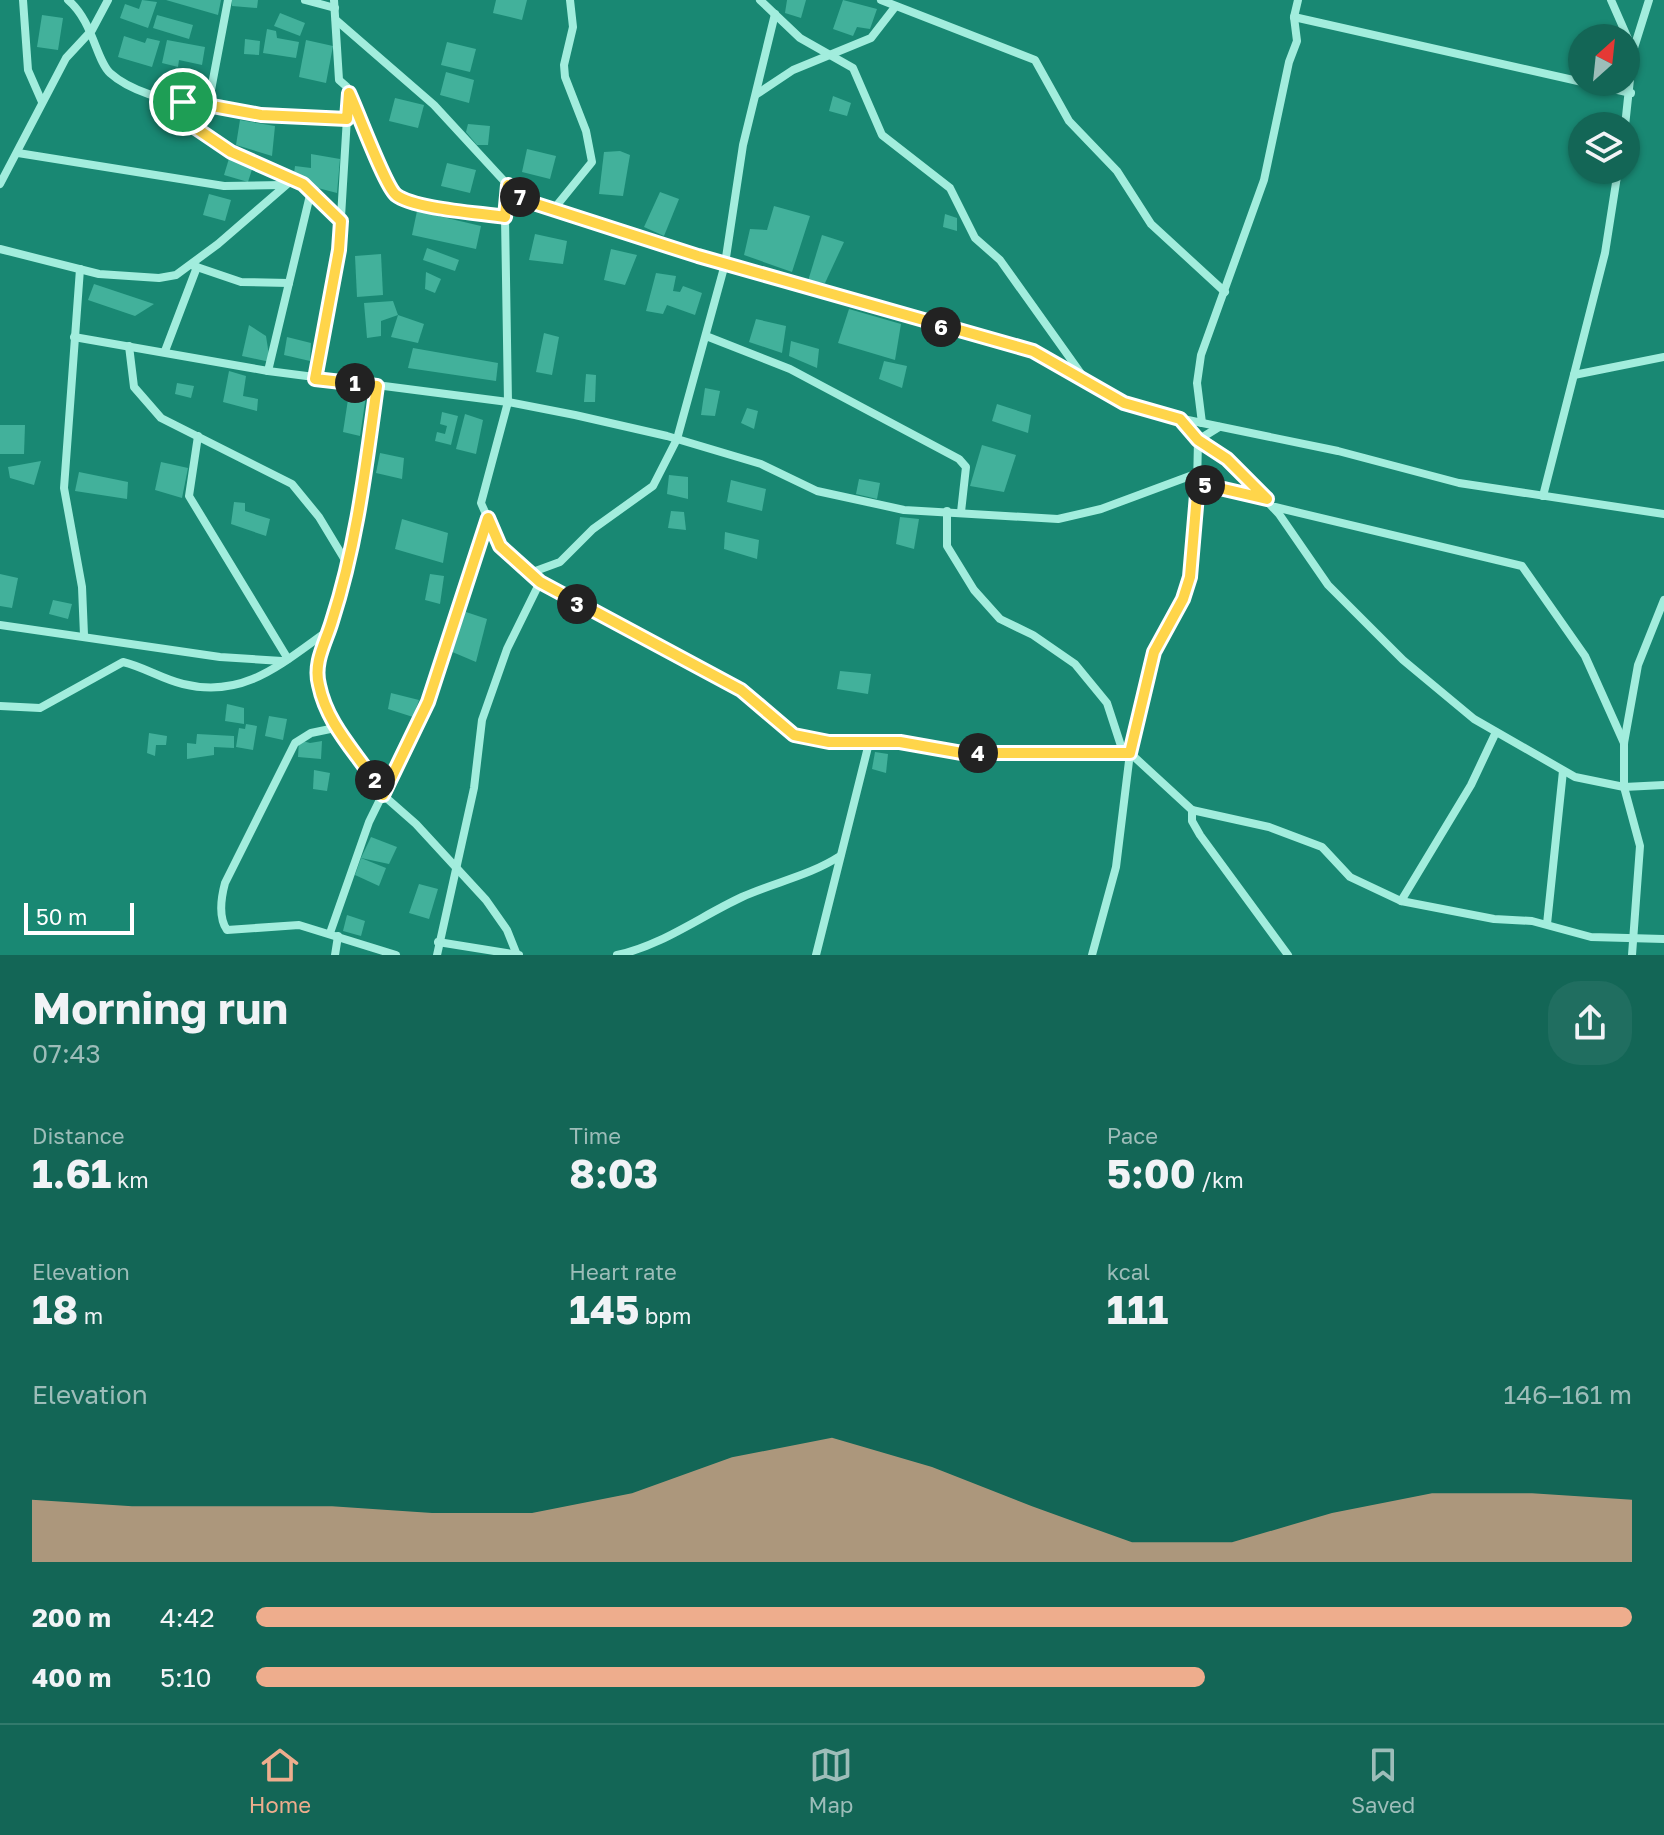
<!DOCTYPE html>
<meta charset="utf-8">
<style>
body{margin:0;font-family:"Golos Text",sans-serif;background:#206e60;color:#f1f3f6;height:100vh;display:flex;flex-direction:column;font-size:30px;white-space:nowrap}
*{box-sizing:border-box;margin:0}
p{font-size:26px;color:#9dbdb9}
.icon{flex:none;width:44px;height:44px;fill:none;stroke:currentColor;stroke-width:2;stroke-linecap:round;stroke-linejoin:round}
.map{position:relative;height:955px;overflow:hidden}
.side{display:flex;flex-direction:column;background:#136656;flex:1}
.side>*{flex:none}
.needle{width:52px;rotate:27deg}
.controls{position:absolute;left:1568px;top:24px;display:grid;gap:16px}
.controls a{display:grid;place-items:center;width:72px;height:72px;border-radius:50%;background:#136656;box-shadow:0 2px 6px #0004;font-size:40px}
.scale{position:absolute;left:24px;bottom:20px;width:110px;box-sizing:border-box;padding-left:8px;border:4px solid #fff;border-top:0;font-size:22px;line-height:28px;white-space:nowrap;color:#fff;-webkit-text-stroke:6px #198873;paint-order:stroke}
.pin{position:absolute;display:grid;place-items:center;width:68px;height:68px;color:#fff;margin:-34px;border:4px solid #fff;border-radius:50%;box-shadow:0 2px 8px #0007}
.km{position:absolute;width:40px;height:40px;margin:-20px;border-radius:50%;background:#222;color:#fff;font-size:22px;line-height:40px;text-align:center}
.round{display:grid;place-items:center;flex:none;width:84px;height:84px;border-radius:32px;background:#206e60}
.overview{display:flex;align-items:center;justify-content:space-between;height:136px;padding:0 32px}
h1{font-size:44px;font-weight:700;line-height:60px}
.metrics{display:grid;grid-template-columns:repeat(3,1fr);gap:12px;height:136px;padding:8px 32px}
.metrics div{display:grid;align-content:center}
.metrics b{font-size:40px;font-weight:700}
.metrics small{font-size:22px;font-weight:400}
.metrics p{font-size:22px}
.chart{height:224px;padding:16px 32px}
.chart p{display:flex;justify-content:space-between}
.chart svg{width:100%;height:144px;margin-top:8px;fill:#eead8d;opacity:.7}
ul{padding:0 32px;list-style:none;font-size:26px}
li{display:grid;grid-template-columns:128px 96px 1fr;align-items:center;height:60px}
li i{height:20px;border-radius:10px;background:#eead8d}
.menu{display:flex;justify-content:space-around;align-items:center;height:112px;border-top:2px solid #327a6c;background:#136656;font-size:22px;color:#9dbdb9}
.menu a{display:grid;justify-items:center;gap:4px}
.menu .current{color:#eead8d}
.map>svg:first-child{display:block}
</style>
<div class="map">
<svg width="1664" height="955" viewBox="0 0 1664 955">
<rect width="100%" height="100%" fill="#198873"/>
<g fill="#42b19b">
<path d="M142 0 157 2 148 28 120 18 125 4 139 9Z"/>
<path d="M166 0H221L218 15Z"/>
<path d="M232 0H258L257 8 232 6Z"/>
<path d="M496 0H527L522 20 493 13Z"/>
<path d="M787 0H806L801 18 785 13Z"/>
<path d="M843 0 877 9 870 29 857 27 853 36 833 29Z"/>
<path d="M280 13 305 23 300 36 274 26Z"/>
<path d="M42 15 63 18 58 50 37 47Z"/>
<path d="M157 15 193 25 189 39 153 28Z"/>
<path d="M267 29 276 31 277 38 299 42 296 58 263 53Z"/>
<path d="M124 36 145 43 147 38 160 41 152 67 118 57Z"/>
<path d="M245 39 260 41 259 55 244 54Z"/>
<path d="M167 40 205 47 202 65 179 60 178 67 162 63Z"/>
<path d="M306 40 333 46 326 83 299 77Z"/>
<path d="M447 42 476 49 470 72 441 65Z"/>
<path d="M446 72 474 80 469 103 440 95Z"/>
<path d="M833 96 851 103 847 116 829 111Z"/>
<path d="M395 98 424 105 418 128 389 121Z"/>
<path d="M240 120 275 126 272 156 236 145Z"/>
<path d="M468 124 490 126 488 145H477L466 132Z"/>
<path d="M527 149 556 156 550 179 522 172Z"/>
<path d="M620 151 630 155 623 196 599 194 604 152Z"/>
<path d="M231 152 255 160 248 182 224 175Z"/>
<path d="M311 154 340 159 337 193 314 187 294 174 295 166 311 168Z"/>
<path d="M447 163 476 170 470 193 441 186Z"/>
<path d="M660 192 679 199 664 236 644 227Z"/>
<path d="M209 194 231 200 225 221 203 215Z"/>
<path d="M774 206 810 216 792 272 744 255 750 229 767 230Z"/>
<path d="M417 211 481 226 476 249 412 235Z"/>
<path d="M945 214 957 218V231L943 227Z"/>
<path d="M535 234 567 241 563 264 529 260Z"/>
<path d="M822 235 844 242 825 283 808 281Z"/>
<path d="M427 248 459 260 455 271 423 260Z"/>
<path d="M611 249 637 255 625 285 604 280Z"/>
<path d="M381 254 383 295 357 297 355 256Z"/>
<path d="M426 272 441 279 435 293 425 289Z"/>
<path d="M656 273 676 276 673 291 680 292 683 286 702 293 695 315 667 305 663 314 646 311Z"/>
<path d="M94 284 154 304 135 316 88 300Z"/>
<path d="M393 301 398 315 381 321V336L367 338 364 303Z"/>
<path d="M849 309 901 324 895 360 838 343Z"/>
<path d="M398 315 424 324 418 343 391 337Z"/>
<path d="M756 319 786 326 782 353 749 342Z"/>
<path d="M249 325 266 336 270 362 242 356Z"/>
<path d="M544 333 559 337 552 375 536 372Z"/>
<path d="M287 337 311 343 310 361 284 355Z"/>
<path d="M791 341 819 349 817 368 789 356Z"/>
<path d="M413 348 498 363 496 381 408 368Z"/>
<path d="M884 361 907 366 902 388 879 379Z"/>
<path d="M229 371 246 376 243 396 258 399 257 411 223 402Z"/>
<path d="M586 374 596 375 595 402H584Z"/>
<path d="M177 383 194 386 191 398 175 394Z"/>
<path d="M705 388 720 391 715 416 701 415Z"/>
<path d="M349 393 366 396 360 436 343 432Z"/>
<path d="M997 404 1031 415 1028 433 992 421Z"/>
<path d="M747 408 758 411 754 429 741 423Z"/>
<path d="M442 412 458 416 451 445 435 441 437 432 445 434 447 426 440 424Z"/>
<path d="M465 414 483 420 476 454 456 449Z"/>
<path d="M0 425H25L24 454H0Z"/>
<path d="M982 445 1016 455 1004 492 970 486Z"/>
<path d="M380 453 404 458 402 479 376 473Z"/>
<path d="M41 461 34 485 10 478 8 467Z"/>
<path d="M161 462 188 468 182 498 155 490Z"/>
<path d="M79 472 128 482 127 499 75 491Z"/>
<path d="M669 475 688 477V499L667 494Z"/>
<path d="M859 479 880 483 877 499 856 494Z"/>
<path d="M731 480 766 489 762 511 727 502Z"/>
<path d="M234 502 245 503V511L270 519 266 536 231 524Z"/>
<path d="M671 511 684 512 686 530 668 528Z"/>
<path d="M900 517 919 519 914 549 896 544Z"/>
<path d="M402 519 448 533 443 563 395 549Z"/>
<path d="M725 532 759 540 757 559 724 549Z"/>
<path d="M0 574 18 578 12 608 0 606Z"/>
<path d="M430 574 444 576 440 604 425 600Z"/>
<path d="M53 600 72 604 68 619 49 614Z"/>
<path d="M463 611 487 619 476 662 450 651Z"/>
<path d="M840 671 871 674 868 694 837 689Z"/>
<path d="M391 693 419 700 413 717 388 709Z"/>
<path d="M227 704 244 708V724L225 721Z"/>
<path d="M269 716 287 719 283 740 265 736Z"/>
<path d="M246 724 257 726 253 750 236 747 239 728 245 729Z"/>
<path d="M149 733 167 736 166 745H156L155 756 147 753Z"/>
<path d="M197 734 234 736V748L214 747V755L187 759V743L196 744Z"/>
<path d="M299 740 310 743 322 741 321 759 298 757Z"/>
<path d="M875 752 888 754 886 773 872 769Z"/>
<path d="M314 770 330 773 327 791 313 789Z"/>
<path d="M371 837 397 847 389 864 361 858Z"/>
<path d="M361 858 386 868 379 886 355 875Z"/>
<path d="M419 884 438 889 429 919 409 913Z"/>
<path d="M347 915 365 921 361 936 343 931Z"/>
</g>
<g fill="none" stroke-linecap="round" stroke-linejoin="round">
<g stroke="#a2eddd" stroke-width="8">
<path d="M23 0 28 70 42 102"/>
<path d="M68 0C93 21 96 60 110 73 155 114 288 116 347 119"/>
<path d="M305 0 335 8"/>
<path d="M760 0 800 38 853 68 882 135 950 188 975 238 1000 260 1082 375 1124 403 1180 419 1198 440 1227 459 1279 514 1328 585 1403 660 1474 719 1575 777 1624 787 1664 785"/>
<path d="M881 0 1035 60 1069 121 1117 171 1151 224 1225 292"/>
<path d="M1611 0 1633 50"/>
<path d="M1294 17 1631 93"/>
<path d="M336 20 434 105 517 195 527 201 698 256 894 310 922 323 1033 351 1075 372"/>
<path d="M757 94 793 70 871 38 895 7"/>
<path d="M350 95 395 194 425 204 505 217"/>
<path d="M164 97C198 140 246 155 292 180"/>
<path d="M208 106 228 0"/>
<path d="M1625 126 1633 51 1649 0"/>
<path d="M18 153 224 186 282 185"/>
<path d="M0 184 66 58 92 30 108 0"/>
<path d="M508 185 505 217 508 402 481 503 500 546 540 582 572 601 741 690 794 735 829 742H900L962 753H1130L1192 810 1269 827 1322 847 1350 877 1401 901 1494 919 1532 921 1591 937 1664 939"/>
<path d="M553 210 592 162 586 131 565 77 564 65 573 27 570 0"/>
<path d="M0 249 99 274 159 278 176 275 218 244 292 180 303 184 341 221"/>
<path d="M191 265 241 282 289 283"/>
<path d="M80 269 64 488 82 587 84 635"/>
<path d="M706 336 790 369 959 459 966 467 961 512"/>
<path d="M74 337 268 371 508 402 575 415 667 436 761 464 817 491 904 510 1058 519 1101 509 1198 473"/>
<path d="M129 346 134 387 161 418 292 484 319 517 348 565"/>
<path d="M165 351 197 267"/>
<path d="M268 371 311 191"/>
<path d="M1574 375 1664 357"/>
<path d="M315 379 339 250 348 101 347 87 339 80 334 0"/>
<path d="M377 386 358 520 344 584 317 666 319 688 335 728 368 767 383 795 416 824 486 900 507 930 517 955"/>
<path d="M1183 419 1338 451 1459 483 1664 514"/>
<path d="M1202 423 1197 383 1201 355 1264 180 1289 62 1297 41 1294 17 1298 0"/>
<path d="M198 436 189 496 288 659"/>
<path d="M1198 483 1267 499"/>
<path d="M1543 496 1605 253 1618 170"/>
<path d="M1275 507 1522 566 1585 656 1624 743"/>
<path d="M947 511V546L974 590 1000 619 1033 635 1075 664 1107 703 1123 752"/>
<path d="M530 573 560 562 593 529 653 486 677 439 725 264 743 145 775 14"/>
<path d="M0 625 220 657 282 661"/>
<path d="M0 706 40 708 123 662C144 667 162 679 183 684 244 699 281 664 329 630"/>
<path d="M335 728 311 733 295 743 225 883C221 898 218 917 227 930L299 925 396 955"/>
<path d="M1192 810V821L1200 835 1288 955"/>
<path d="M1401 901 1471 785 1496 732"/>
<path d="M1547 924 1563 771"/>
<path d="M330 933 369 822 428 702 488 519"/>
<path d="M438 942 519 955"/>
<path d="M335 955 338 936"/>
<path d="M437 955 474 788 482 720 507 649 540 582"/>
<path d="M617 955C661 946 701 916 742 897 775 882 809 876 840 856"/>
<path d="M816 955 869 743"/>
<path d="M1092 955 1116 867 1130 753 1154 652 1190 577 1196 534 1198 440 1219 427"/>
<path d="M1632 955 1640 846 1624 787V743L1638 665 1664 600"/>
</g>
</g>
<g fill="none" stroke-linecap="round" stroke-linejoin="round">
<g stroke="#fff" stroke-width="16">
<path id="route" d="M349 93C358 112 385 186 396 195 414 209 480 213 505 217L508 185 527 201 698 256 1033 351 1124 403 1180 419 1198 440 1227 459 1267 499 1198 483 1190 577 1183 599 1154 652 1130 753H962L900 742H829L794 735 741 690 540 582 500 546 488 518 428 702 383 795C362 757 328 729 319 685 313 662 326 642 332 621 357 544 366 465 377 386L315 379 339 250 341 221 303 184 231 152 178 116 164 97 261 115 347 119Z"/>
</g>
<use href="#route" stroke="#ffd54a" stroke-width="10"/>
</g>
</svg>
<div class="controls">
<a><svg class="needle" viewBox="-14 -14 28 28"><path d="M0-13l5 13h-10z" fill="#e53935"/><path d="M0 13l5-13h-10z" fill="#9dbdb9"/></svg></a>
<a><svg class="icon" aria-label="layers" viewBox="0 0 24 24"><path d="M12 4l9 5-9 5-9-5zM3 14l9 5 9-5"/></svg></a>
</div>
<div class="scale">50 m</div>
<div class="pin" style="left:183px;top:102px;background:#1e9e55"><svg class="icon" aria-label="arrive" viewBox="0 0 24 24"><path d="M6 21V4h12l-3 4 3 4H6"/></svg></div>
<b class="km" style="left:355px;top:383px">1</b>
<b class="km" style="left:375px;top:780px">2</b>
<b class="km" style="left:577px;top:604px">3</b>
<b class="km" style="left:978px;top:753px">4</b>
<b class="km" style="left:1205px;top:485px">5</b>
<b class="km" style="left:941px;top:327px">6</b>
<b class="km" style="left:520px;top:197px">7</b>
</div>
<section class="side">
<div class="overview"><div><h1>Morning run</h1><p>07:43</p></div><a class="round"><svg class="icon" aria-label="share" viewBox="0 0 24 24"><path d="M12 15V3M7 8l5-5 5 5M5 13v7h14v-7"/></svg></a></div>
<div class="metrics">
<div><p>Distance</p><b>1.61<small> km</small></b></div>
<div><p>Time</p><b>8:03</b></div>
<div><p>Pace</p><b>5:00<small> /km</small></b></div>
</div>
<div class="metrics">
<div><p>Elevation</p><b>18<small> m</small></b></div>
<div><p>Heart rate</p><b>145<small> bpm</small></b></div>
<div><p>kcal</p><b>111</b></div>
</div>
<div class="chart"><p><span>Elevation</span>146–161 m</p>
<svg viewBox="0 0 160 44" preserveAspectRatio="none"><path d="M0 44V25L10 27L20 27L30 27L40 29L50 29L60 23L70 12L80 6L90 15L100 27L110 38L120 38L130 29L140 23L150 23L160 25V44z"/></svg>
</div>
<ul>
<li><b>200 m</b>4:42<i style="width:100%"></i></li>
<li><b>400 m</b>5:10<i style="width:69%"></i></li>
</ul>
</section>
<nav class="menu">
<a class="current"><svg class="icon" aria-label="home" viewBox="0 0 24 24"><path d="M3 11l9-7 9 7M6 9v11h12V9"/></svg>Home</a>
<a><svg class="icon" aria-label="map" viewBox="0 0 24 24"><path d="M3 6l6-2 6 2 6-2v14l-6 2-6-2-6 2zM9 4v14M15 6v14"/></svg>Map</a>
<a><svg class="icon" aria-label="saved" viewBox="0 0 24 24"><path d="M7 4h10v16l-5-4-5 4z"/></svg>Saved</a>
</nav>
